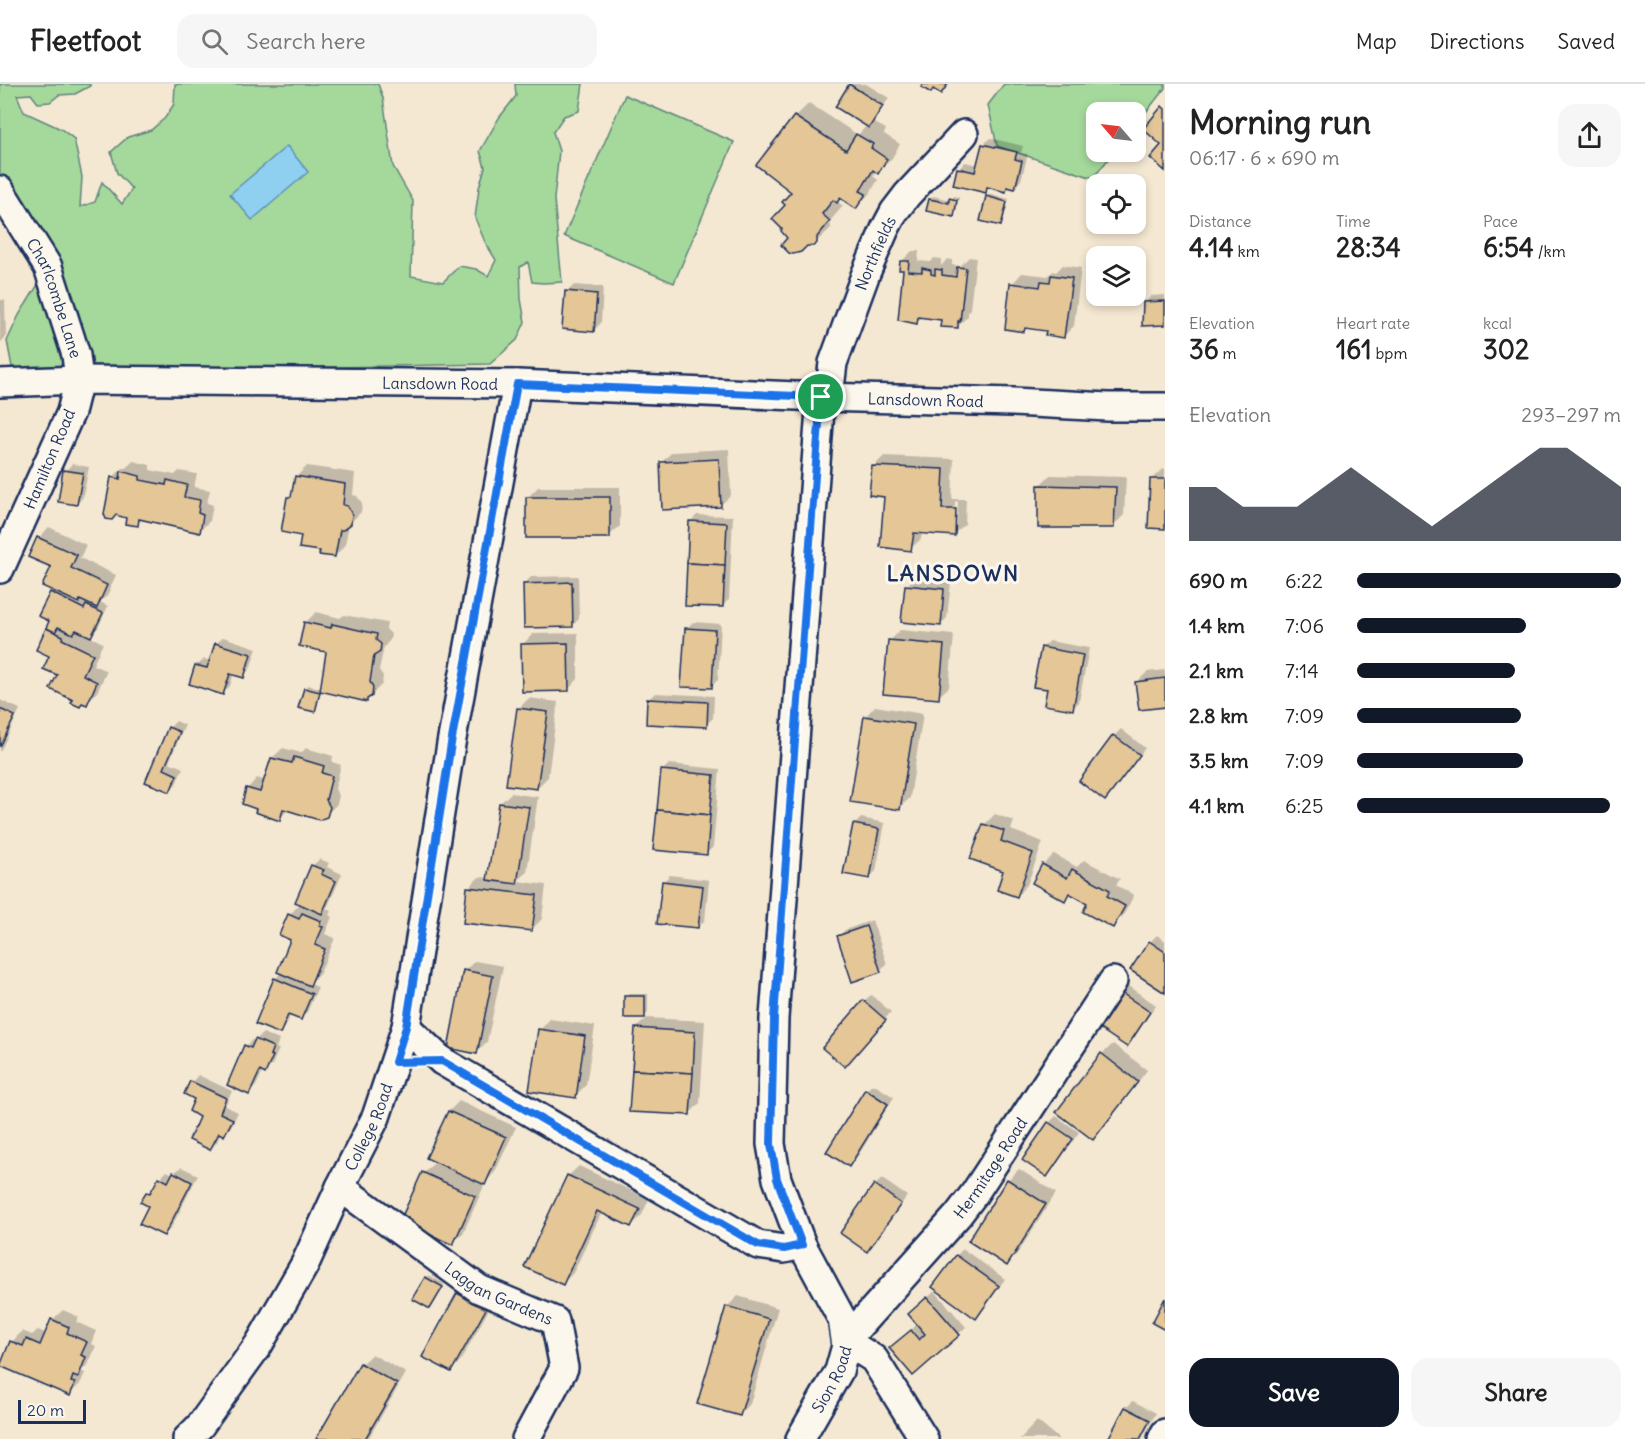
<!DOCTYPE html>
<meta charset="utf-8">
<style>
body{margin:0;font-family:Delius,sans-serif;background:#f6f6f6;color:#222;height:100vh;display:flex;flex-direction:column;font-size:22px;white-space:nowrap}
*{box-sizing:border-box;margin:0}
p{font-size:20px;color:#767676}
.icon{flex:none;width:33px;height:33px;fill:none;stroke:currentColor;stroke-width:2;stroke-linecap:round;stroke-linejoin:round}
.map{position:relative;flex:1;overflow:hidden}
.details{display:flex;flex-direction:column;background:#fff;width:480px}
.details>*{flex:none}
.needle{width:39px;rotate:298deg}
.buttons{position:absolute;left:1086px;top:18px;display:grid;gap:12px}
.buttons a{display:grid;place-items:center;width:60px;height:60px;border-radius:12px;background:#fff;box-shadow:0 3px 9px #0003;font-size:30px}
.scale{position:absolute;left:18px;bottom:15px;width:68px;box-sizing:border-box;padding-left:6px;border:3px solid #1b2f5e;border-top:0;font-size:16px;line-height:21px;white-space:nowrap;color:#1b2f5e;-webkit-text-stroke:4px #fbf7ec;paint-order:stroke}
.pin{position:absolute;display:grid;place-items:center;width:51px;height:51px;color:#fff;margin:-26px;border:3px solid #fff;border-radius:50%;box-shadow:0 2px 6px #0007}
.round{display:grid;place-items:center;flex:none;width:63px;height:63px;border-radius:18px;background:#f6f6f6}
.headline{display:flex;align-items:center;justify-content:space-between;height:102px;padding:0 24px}
h1{font-size:33px;font-weight:700;line-height:45px}
.figures{display:grid;grid-template-columns:repeat(3,1fr);gap:9px;height:102px;padding:6px 24px}
.figures div{display:grid;align-content:center}
.figures b{font-size:26px;font-weight:700}
.figures small{font-size:16px;font-weight:400}
.figures p{font-size:16px}
.chart{height:168px;padding:12px 24px}
.chart p{display:flex;justify-content:space-between}
.chart svg{width:100%;height:108px;margin-top:6px;fill:#111827;opacity:.7}
.button{display:flex;gap:12px;margin-top:auto;padding:12px 24px}
.button a{flex:1;height:69px;border-radius:18px;background:#111827;color:#fff;font-size:24px;font-weight:700;line-height:69px;text-align:center}
.button a+a{background:#f6f6f6;color:#222}
ul{padding:0 24px;list-style:none;font-size:20px}
li{display:grid;grid-template-columns:96px 72px 1fr;align-items:center;height:45px}
li i{height:15px;border-radius:8px;background:#111827}
header{display:flex;align-items:center;gap:36px;box-sizing:border-box;height:84px;padding:0 30px;background:#fff;border-bottom:2px solid #e0e0e0}
header strong{font-size:28px}
nav{display:flex;gap:33px;margin-inline-start:auto;font-size:21px}
.search{width:420px;height:54px;background:#f6f6f6;display:flex;align-items:center;gap:15px;box-sizing:border-box;padding:0 21px;border-radius:18px;color:#767676;font-size:22px}
main{display:flex;flex:1;min-height:0}
.map>svg:first-child{display:block}
</style>
<header>
<strong>Fleetfoot</strong>
<div class="search"><svg class="icon" aria-label="search" viewBox="0 0 24 24"><circle cx="10" cy="10" r="6"/><path d="M15 15l6 6"/></svg>Search here</div>
<nav><a>Map</a><a>Directions</a><a>Saved</a></nav>
</header>
<main>
<div class="map">
<svg width="1165" height="1355" viewBox="0 0 1165 1355">
<rect width="100%" height="100%" fill="#f4e8d2"/>
<filter id="ink" filterUnits="userSpaceOnUse"><feTurbulence type="fractalNoise" baseFrequency=".0167" numOctaves="2"/><feDisplacementMap in="SourceGraphic" scale="12" xChannelSelector="R" yChannelSelector="G"/><feConvolveMatrix kernelMatrix="1 2 1 2 8 2 1 2 1" color-interpolation-filters="sRGB"/></filter>
<g filter="url(#ink)">
<g fill="#a5d89b" stroke="#60847c" stroke-width="1.5">
<path d="M0 0H90V2L75 10 59 11 50 18 38 19 31 10 17 11 24 28 61 45 74 55 82 93 80 123 95 118 102 98 122 120 132 105 117 89 111 68 128 53 151 46 165 34 174 20 175 0H378L383 14 393 82 413 117 411 192 443 198 459 182 476 185 488 192 496 176 485 158 475 134 479 104 485 83 480 67 499 34 516 12 515 0H583L579 27 564 32 553 48 559 67 554 115 562 198 543 199 532 198 528 178 520 183 521 215 525 238 517 256 490 280 26 289 12 283 7 257 19 231 39 199 48 164 0 116Z"/>
<path d="M1004 0H1165V4L1136 41V28H1096V68H1114L1093 94 997 62 988 21Z"/>
<path d="M625 11 734 58 674 199 564 152Z"/>
</g>
<path fill="#8fd0f1" stroke="#6190b6" stroke-width="1.5" d="M287 62 308 88 252 136 230 110Z"/>
<g fill="#0003" fill-rule="evenodd">
<path d="M852 0H866L889 14 873 38 886 45 884 50 900 60 892 74 878 88 877 87 873 92 878 96 870 109 856 123 841 113 837 117 843 122 830 137 831 144 816 158 806 161 789 153 787 121 793 107 795 33 809 19 858 51 867 41 851 1Z"/>
<path d="M990 54 1023 62 1021 69 1028 70 1021 96 1015 103 1010 102 1006 106 990 102 985 107 959 85 965 78 979 81 983 61Z"/>
<path d="M990 110 1009 115 1003 137 1000 140 987 113Z"/>
<path d="M933 112 951 116 954 112 959 113 956 128 953 131 930 115Z"/>
<path d="M912 167H919L918 177 931 178 934 174 941 175V182L947 175 952 176V181L960 182 969 173 976 174 970 225 968 228V232L957 243 943 234 923 232 917 238 902 177Z"/>
<path d="M1063 181 1081 184 1074 242 1064 252 1048 246 1027 243 1024 246 1012 200 1022 189 1048 192 1053 187 1056 188Z"/>
<path d="M574 201 603 203 601 239 594 246 567 208Z"/>
<path d="M1165 211V239L1144 240V219L1151 212Z"/>
<path d="M0 216H5L6 253 0 259Z"/>
<path d="M729 365 731 411 720 422 661 379 672 368Z"/>
<path d="M884 372 954 375 952 415H966L965 440 954 450 922 448 921 455 910 465 873 383ZM955 417 958 418 957 441H954Z"/>
<path d="M133 377 150 381V386L175 391 179 387 197 390 194 403 210 406 207 419 213 421 210 437 199 447 143 434 137 440 128 433 112 394 123 384H126Z"/>
<path d="M72 380 89 383 83 413 77 420 65 387Z"/>
<path d="M307 382 355 389 353 411 357 412 362 419 361 428 349 440 345 461 335 472 321 466 302 451 288 413 294 407 297 392Z"/>
<path d="M1163 385H1165V443H1150L1152 395Z"/>
<path d="M1050 391 1126 393 1124 431 1113 442 1040 401Z"/>
<path d="M538 403H620V442L609 452 527 414Z"/>
<path d="M697 431 733 432 729 515 723 522 690 438Z"/>
<path d="M49 443 86 461 80 474 116 491 107 512 100 518 108 522 98 544 89 552 103 559 93 581 107 587 97 608 86 619 75 615 59 591 51 571 47 545 51 536V509L54 506 53 483 39 454Z"/>
<path d="M578 492 579 535 572 542 524 500 531 493Z"/>
<path d="M913 495 951 498 947 534 940 541 907 502Z"/>
<path d="M316 528 340 534 344 531 387 539 386 545 391 550 390 556 384 563 379 586 383 592 382 600 367 616 321 606 317 623 314 626 305 604 308 601 322 605 328 567 305 539Z"/>
<path d="M693 538 721 540 718 596 711 602 686 545Z"/>
<path d="M900 546 954 551 949 603 938 613 890 557Z"/>
<path d="M578 549V595L568 606 523 560 533 550Z"/>
<path d="M223 553 257 564 250 585 243 592 234 589 230 602 223 609 197 582 204 575 211 577 216 560Z"/>
<path d="M1049 557 1089 564 1079 618 1072 625 1048 604 1042 564Z"/>
<path d="M1165 586V621L1140 624 1137 598 1147 588Z"/>
<path d="M655 609 714 612 713 634 706 641 648 616Z"/>
<path d="M529 614 558 618 548 693 537 704 518 625Z"/>
<path d="M0 616 20 625 0 668Z"/>
<path d="M875 622 923 630 910 714 899 724 865 633Z"/>
<path d="M176 637 185 641 169 678 183 684 176 700 169 707 147 697 169 644Z"/>
<path d="M1121 645 1145 664 1112 709 1105 715 1114 652Z"/>
<path d="M283 664 301 669 306 664 333 672 332 678 341 681 335 705 339 712 337 720 326 731 289 725 279 735 258 724 247 705 257 694 266 697 272 674Z"/>
<path d="M669 680 720 685 713 763 706 770 662 687Z"/>
<path d="M511 709 538 713 527 788 518 797 546 801 542 835 532 845 468 804 479 793 489 794 500 719Z"/>
<path d="M995 730 1014 737 1011 746 1043 758 1027 801 1016 812 984 741Z"/>
<path d="M861 734 885 739 876 787 869 794 854 741Z"/>
<path d="M1054 770 1077 783 1084 776 1120 795 1116 801 1134 811 1123 832 1112 842 1089 819 1071 809 1065 815 1043 781Z"/>
<path d="M320 775 329 779 327 783 342 790 328 822 326 824 331 827 329 831 332 833 325 850 335 854 320 889 310 900 318 903 307 928 301 934 291 930 286 942 279 948 275 895 282 888 292 855 289 831 301 819 297 817 313 781Z"/>
<path d="M670 791 709 796 705 836 698 843 663 798Z"/>
<path d="M872 836 887 880 880 886 839 852 845 846Z"/>
<path d="M1157 851 1165 857V908L1132 886 1150 858Z"/>
<path d="M475 877 503 882 487 958 477 968 464 887Z"/>
<path d="M1122 898 1156 921 1133 955 1127 961 1115 905Z"/>
<path d="M628 910H648V929L645 932 625 913Z"/>
<path d="M871 911 891 928 851 974 864 917Z"/>
<path d="M647 934 705 937 700 1019 689 1030 636 944Z"/>
<path d="M550 935 595 942 586 1001 575 1012 540 946Z"/>
<path d="M263 949 279 956 276 964 279 965 272 981 265 988 263 987 256 1002 249 1009 246 962 252 956 255 957Z"/>
<path d="M1113 960 1147 986 1104 1043 1093 1054 1102 970Z"/>
<path d="M198 991 232 1007 225 1022 238 1028 231 1043 224 1050 221 1048 217 1058 210 1065 192 998Z"/>
<path d="M873 1000 894 1013 856 1075 849 1081 866 1006Z"/>
<path d="M459 1017 516 1043 495 1088 483 1101 484 1102 463 1149 452 1159 424 1089 436 1077 449 1027Z"/>
<path d="M1056 1032 1079 1048 1054 1084 1047 1091 1024 1075 1049 1039Z"/>
<path d="M579 1082 649 1115 642 1131 631 1142 602 1128 573 1189 562 1200 568 1092Z"/>
<path d="M181 1083 198 1091 171 1144 164 1151 150 1121 147 1109 155 1102 160 1094 167 1087 174 1091V1089Z"/>
<path d="M1019 1085 1056 1109 1017 1170 1007 1180 1008 1096Z"/>
<path d="M882 1095 907 1112 874 1160 867 1166 875 1101Z"/>
<path d="M963 1165 1005 1195 983 1226 976 1233 934 1203 957 1171Z"/>
<path d="M429 1191 444 1200 432 1221 426 1194Z"/>
<path d="M469 1199 495 1214 461 1276 451 1287 458 1210Z"/>
<path d="M935 1207 966 1243 914 1290 898 1257 918 1240 917 1223Z"/>
<path d="M738 1212 778 1224 750 1320 740 1331 727 1223Z"/>
<path d="M63 1226 79 1233 76 1238 96 1247 91 1260 96 1262 88 1281 81 1287 85 1289 80 1300 70 1310 2 1281 12 1258 22 1247 32 1251 38 1246 47 1250 52 1236Z"/>
<path d="M372 1270 406 1289 368 1355H318L361 1280Z"/>
<path d="M1133 1317 1156 1329 1142 1355H1110L1126 1324Z"/>
<path d="M1037 1337 1059 1355H1020Z"/>
</g>
<g fill="#e4c697" stroke="#1b2f5e" stroke-width="1.5">
<path d="M849 0 883 22 869 44 835 23Z"/>
<path d="M923 0H948L941 10 933 5 931 9 921 3Z"/>
<path d="M1162 22 1165 25V87L1150 74 1161 61 1143 45Z"/>
<path d="M794 32 846 66 856 50 873 60 871 64 887 75 878 90 873 86 860 107 866 110 856 125 840 114 837 119 833 116 822 130 830 137 817 153V159L814 162H807L801 168 793 170 789 169 781 161 787 154 781 147 782 145 772 135 785 121 782 118 791 108 756 81Z"/>
<path d="M982 60 1017 68 1015 75 1022 77 1015 105 1007 103 1006 108 987 103 986 109 953 101 957 84 975 88Z"/>
<path d="M986 112 1007 118 1001 142 980 137Z"/>
<path d="M949 114 957 116 954 133 926 127 929 115 949 119Z"/>
<path d="M900 177H909L908 187 922 188V184L931 186V190L935 191V185L942 186V191L956 193 957 183 966 184 960 238 958 237V244L940 243 941 236 918 233 917 240 898 236 903 186H899Z"/>
<path d="M1051 191 1072 194 1064 254 1045 251 1046 247 1025 244 1024 248 1005 245 1010 199 1040 203 1041 197 1050 198Z"/>
<path d="M565 207 597 210 594 248 562 245Z"/>
<path d="M1165 217V241L1142 242 1143 218Z"/>
<path d="M719 375 721 423 662 426 660 378Z"/>
<path d="M872 382 944 385 942 425H956L955 452 914 449 911 467 880 463 884 413 869 411Z"/>
<path d="M63 386 83 389 77 421 58 418Z"/>
<path d="M121 387 140 392V396L166 401 167 396 187 401 184 413 200 416 198 429 203 431 200 449 139 435 138 442 125 440 126 434 116 431 112 436 106 435 104 430 111 393 120 395Z"/>
<path d="M295 392 345 400 343 421 347 422 352 430 351 440 343 446H340L335 473 319 471 320 467 299 464 301 452 281 448 287 413H291Z"/>
<path d="M1150 395H1165V445L1148 444Z"/>
<path d="M1038 401 1116 403 1114 444H1038Z"/>
<rect x="526" y="413" width="84" height="41"/>
<path d="M689 437 727 439 725 481 687 479Z"/>
<path d="M37 453 77 471 71 484 107 501 97 524 80 516 79 519 42 502 51 483 28 473Z"/>
<path d="M687 479 725 481 723 523 685 522Z"/>
<path d="M572 498 573 543 524 544 523 500Z"/>
<path d="M905 501 944 505 941 542 901 538Z"/>
<path d="M50 508 84 525 86 521 103 529 91 553 76 546 73 550 58 543 55 548 46 544 49 537 38 532Z"/>
<path d="M304 538 331 544 332 540 377 550 376 556 381 560 380 568 374 572 370 598 373 603 372 612 367 615V618L320 607 326 568 299 562Z"/>
<path d="M46 544 63 552 62 555 93 570 83 591 97 598 87 621 82 619 80 623 71 619 73 616 50 605 57 591 43 585 49 572 36 566Z"/>
<path d="M685 544 715 546 712 604 681 603Z"/>
<path d="M888 556 944 561 939 615 883 610Z"/>
<path d="M215 559 251 570 244 594 230 590 223 611 189 600 195 581 207 584Z"/>
<path d="M568 559 569 607 522 608 521 560Z"/>
<path d="M1041 563 1083 571 1073 626 1044 621 1047 605 1033 603Z"/>
<path d="M1165 594V623L1139 626 1135 598Z"/>
<path d="M304 604 320 608 315 628 298 624Z"/>
<path d="M647 615 708 618 707 643 646 640Z"/>
<path d="M517 624 548 628 537 705 506 701Z"/>
<path d="M0 625 15 632 0 663Z"/>
<path d="M864 632 914 640 900 726 850 718Z"/>
<path d="M168 643 180 648 164 685 177 691 170 708 145 698Z"/>
<path d="M1113 651 1140 671 1105 717 1079 697Z"/>
<path d="M294 673 324 682 322 689 332 692 326 716 330 723 327 733 319 736 283 725 280 737 255 728 256 725 242 720 246 704 260 708 271 674 292 679Z"/>
<path d="M661 686 714 691 710 731 657 726Z"/>
<path d="M499 719 529 723 517 800 487 796Z"/>
<path d="M657 726 710 731 707 771 653 766Z"/>
<path d="M853 740 879 745 870 795 843 790Z"/>
<path d="M983 740 1004 747 1001 757 1033 769 1017 813 997 806 1003 787 970 775Z"/>
<path d="M1042 780 1067 794 1072 785 1110 806 1107 812 1125 822 1113 844 1083 828 1087 819 1069 809 1065 817 1032 799Z"/>
<path d="M311 781 324 786 321 790 336 797 322 830 295 818Z"/>
<path d="M662 797 703 802 698 844 657 840Z"/>
<path d="M467 803 537 811 532 847 463 839Z"/>
<path d="M302 829 321 837 319 842 323 843 315 861 325 865 310 902 277 888 290 856 279 851 288 830 299 835Z"/>
<path d="M866 842 881 888 852 898 837 852Z"/>
<path d="M1149 857 1165 868V909L1130 886Z"/>
<path d="M463 886 493 892 477 970 448 964Z"/>
<path d="M274 894 312 910 301 936 288 931 280 950 255 940Z"/>
<path d="M1114 904 1150 928 1127 963 1091 939Z"/>
<rect x="624" y="912" width="21" height="22"/>
<path d="M863 916 886 936 845 983 822 964Z"/>
<path d="M635 944 695 948 693 989 632 986Z"/>
<path d="M538 945 585 952 576 1014 529 1007Z"/>
<path d="M255 955 273 963 270 971 273 972 265 990 260 987 249 1011 227 1001 244 961 251 964Z"/>
<path d="M1101 969 1138 998 1093 1056 1056 1028Z"/>
<path d="M632 986 693 989 690 1031 629 1028Z"/>
<path d="M190 997 226 1014 220 1029 233 1035 224 1052 219 1049 210 1066 189 1056 199 1033 189 1027 194 1015 184 1010Z"/>
<path d="M865 1005 888 1020 849 1083 826 1068Z"/>
<path d="M448 1027 506 1053 485 1101 426 1074Z"/>
<path d="M1048 1038 1073 1055 1047 1093 1022 1076Z"/>
<path d="M173 1088 192 1098 164 1152 139 1140 148 1122 140 1118 146 1108 150 1109 159 1093 168 1098Z"/>
<path d="M422 1088 475 1112 453 1161 400 1137Z"/>
<path d="M567 1091 640 1125 631 1143 597 1127 563 1201 524 1183Z"/>
<path d="M1007 1095 1046 1120 1007 1182 968 1157Z"/>
<path d="M874 1100 901 1120 867 1168 840 1149Z"/>
<path d="M956 1171 999 1202 976 1235 932 1203Z"/>
<path d="M425 1193 443 1203 430 1225 412 1215Z"/>
<path d="M457 1209 486 1225 451 1288 422 1273Z"/>
<path d="M927 1213 960 1251 913 1292 889 1264 911 1246 919 1256 925 1250 908 1230Z"/>
<path d="M1165 1214V1246L1152 1239Z"/>
<path d="M726 1222 769 1235 740 1332 697 1320Z"/>
<path d="M51 1235 69 1243 67 1249 87 1258 81 1271 86 1273 78 1294 73 1292 71 1298 75 1299 70 1312 0 1282 10 1257 23 1262 26 1255 40 1261Z"/>
<path d="M360 1279 397 1300 365 1355H316Z"/>
<path d="M1125 1323 1150 1336 1140 1355H1108Z"/>
</g>
<g fill="none" stroke-linecap="round" stroke-linejoin="round">
<g stroke="#1b2f5e" stroke-width="32">
<g id="minor">
<path id="s1" d="M0 106 48 183 76 271 79 296 71 328 0 485"/>
<path id="s2" d="M0 299 79 296 517 300 821 313 1013 318 1108 323H1165"/>
<path id="s3" d="M829 313 833 279 866 189 885 145 894 128 907 111 964 50"/>
<path d="M406 943 442 977 758 1161 784 1165 802 1161"/>
<path id="s4" d="M340 1103 479 1205 555 1237 564 1284 526 1355"/>
<path id="s5" d="M846 1256 958 1131 974 1110 1113 897"/>
<path d="M846 1262 858 1265 874 1275 924 1355"/>
<path id="s6" d="M187 1355 200 1342 259 1260 305 1180 340 1103 376 1033 406 943 451 660 517 300"/>
<path id="s7" d="M800 1355 839 1287 846 1262 842 1235 802 1161 777 1095 771 1060 774 934 821 313"/>
<path d="M1162 1355 1165 1349"/>
</g>
</g>
<use href="#minor" stroke="#fbf7ec" stroke-width="27"/>
</g>
</g>
<g fill="none" stroke-linecap="round" stroke-linejoin="round" filter="url(#ink)">
<g stroke="#fff" stroke-width="12">
<path id="route" d="M517 300 821 313 774 934 771 1060 777 1095 802 1161 784 1165 758 1161 442 977 395 978 406 943 451 660Z"/>
</g>
<use href="#route" stroke="#1a73e8" stroke-width="8"/>
</g>
<g text-anchor="middle" dominant-baseline="central" stroke-width="6" stroke-linejoin="round" paint-order="stroke">
<g font-size="16" fill="#1b2f5e" stroke="#fbf7ec">
<text stroke="none"><textPath href="#s3" startOffset="152">Northfields</textPath></text>
<text stroke="none"><textPath href="#s1" startOffset="122">Charlcombe Lane</textPath></text>
<text stroke="none"><textPath href="#s2" startOffset="440">Lansdown Road</textPath></text>
<text stroke="none"><textPath href="#s2" startOffset="926">Lansdown Road</textPath></text>
<text transform="translate(49 375) rotate(-67)">Hamilton Road</text>
<text stroke="none"><textPath href="#s6" startOffset="363">College Road</textPath></text>
<text stroke="none"><textPath href="#s5" startOffset="225">Hermitage Road</textPath></text>
<text stroke="none"><textPath href="#s4" startOffset="192">Laggan Gardens</textPath></text>
<text stroke="none"><textPath href="#s7" startOffset="68">Sion Road</textPath></text>
</g>
<g font-size="22" font-weight="bold" letter-spacing="1.5" fill="#1b2f5e" stroke="#fbf7ec">
<text x="953" y="489">LANSDOWN</text>
</g>
</g>
</svg>
<div class="buttons">
<a><svg class="needle" viewBox="-14 -14 28 28"><path d="M0-13l5 13h-10z" fill="#e53935"/><path d="M0 13l5-13h-10z" fill="#767676"/></svg></a>
<a><svg class="icon" aria-label="locate" viewBox="0 0 24 24"><circle cx="12" cy="12" r="6"/><path d="M12 2v4M12 18v4M2 12h4M18 12h4"/></svg></a>
<a><svg class="icon" aria-label="layers" viewBox="0 0 24 24"><path d="M12 4l9 5-9 5-9-5zM3 14l9 5 9-5"/></svg></a>
</div>
<div class="scale">20 m</div>
<div class="pin" style="left:821px;top:313px;background:#1e9e55"><svg class="icon" aria-label="arrive" viewBox="0 0 24 24"><path d="M6 21V4h12l-3 4 3 4H6"/></svg></div>
</div>
<section class="details">
<div class="headline"><div><h1>Morning run</h1><p>06:17 · 6 × 690 m</p></div><a class="round"><svg class="icon" aria-label="share" viewBox="0 0 24 24"><path d="M12 15V3M7 8l5-5 5 5M5 13v7h14v-7"/></svg></a></div>
<div class="figures">
<div><p>Distance</p><b>4.14<small> km</small></b></div>
<div><p>Time</p><b>28:34</b></div>
<div><p>Pace</p><b>6:54<small> /km</small></b></div>
</div>
<div class="figures">
<div><p>Elevation</p><b>36<small> m</small></b></div>
<div><p>Heart rate</p><b>161<small> bpm</small></b></div>
<div><p>kcal</p><b>302</b></div>
</div>
<div class="chart"><p><span>Elevation</span>293–297 m</p>
<svg viewBox="0 0 160 44" preserveAspectRatio="none"><path d="M0 44V22L10 22L20 30L30 30L40 30L50 22L60 14L70 22L80 30L90 38L100 30L110 22L120 14L130 6L140 6L150 14L160 22V44z"/></svg>
</div>
<ul>
<li><b>690 m</b>6:22<i style="width:100%"></i></li>
<li><b>1.4 km</b>7:06<i style="width:64%"></i></li>
<li><b>2.1 km</b>7:14<i style="width:60%"></i></li>
<li><b>2.8 km</b>7:09<i style="width:62%"></i></li>
<li><b>3.5 km</b>7:09<i style="width:63%"></i></li>
<li><b>4.1 km</b>6:25<i style="width:96%"></i></li>
</ul>
<div class="button"><a>Save</a><a>Share</a></div>
</section>
</main>
